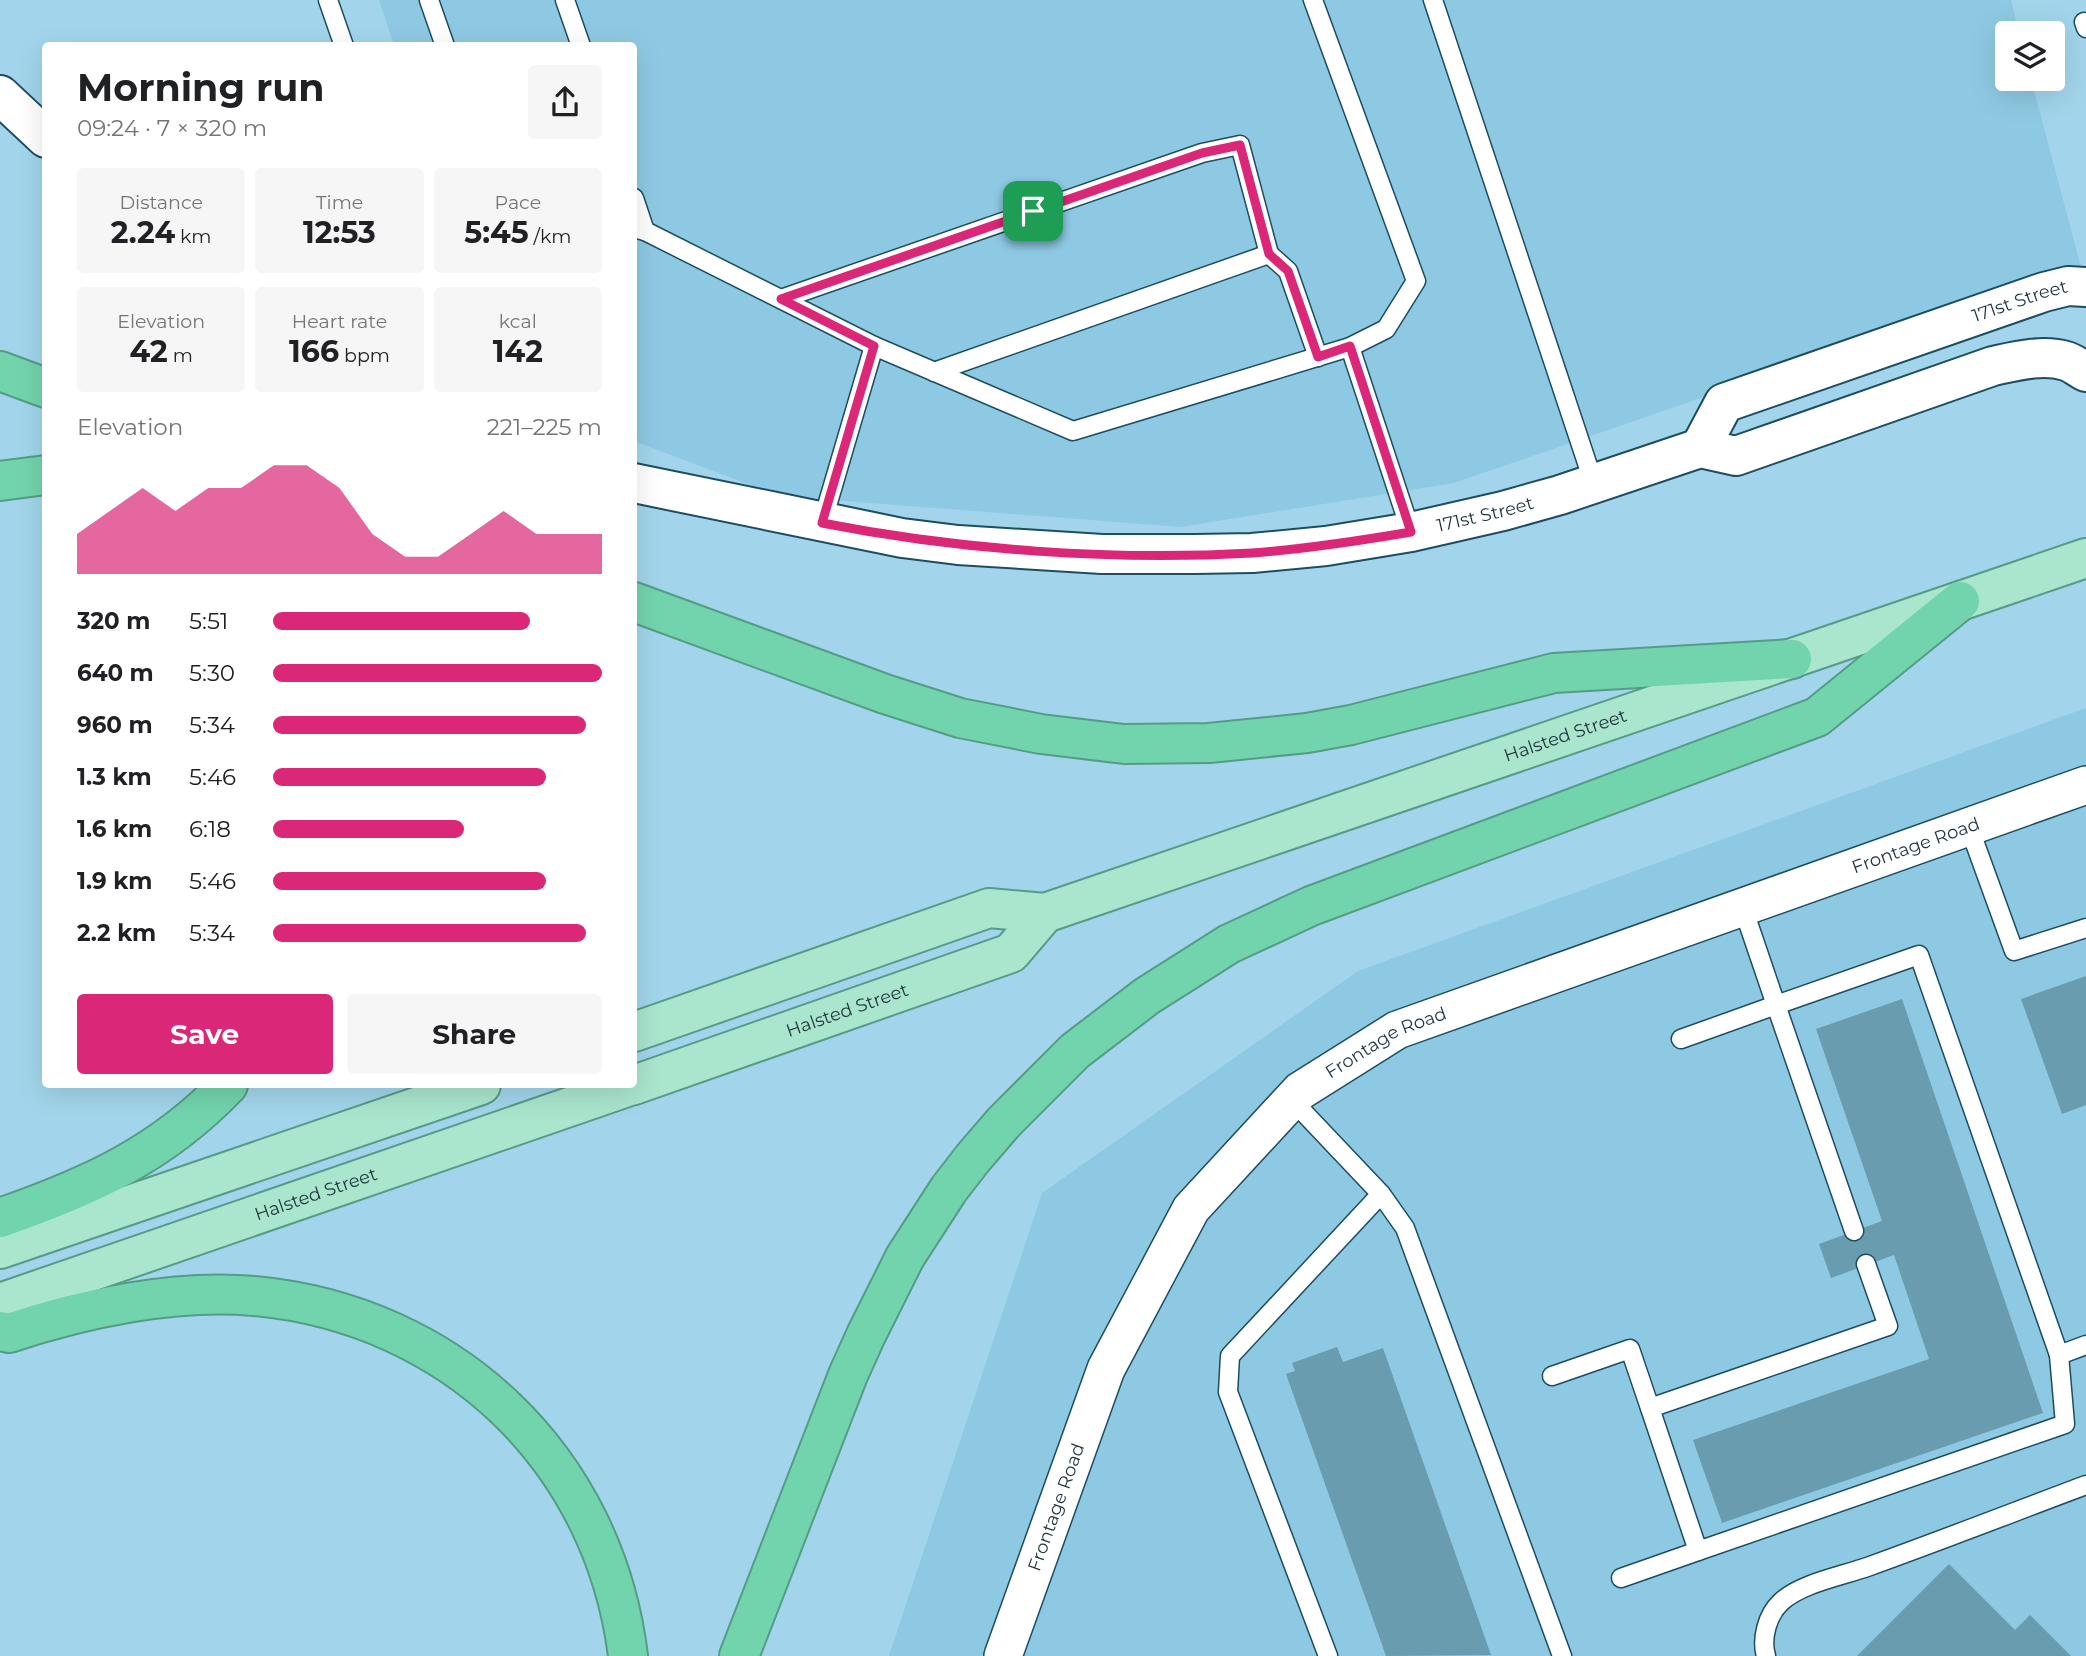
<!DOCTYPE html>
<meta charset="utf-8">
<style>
body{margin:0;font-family:Montserrat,sans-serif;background:#f6f6f6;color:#202124;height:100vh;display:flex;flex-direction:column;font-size:26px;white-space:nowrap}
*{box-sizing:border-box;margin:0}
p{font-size:23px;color:#757577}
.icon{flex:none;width:38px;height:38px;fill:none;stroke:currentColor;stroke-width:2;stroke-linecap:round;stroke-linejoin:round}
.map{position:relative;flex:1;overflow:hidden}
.sheet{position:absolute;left:42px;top:42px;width:595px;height:1046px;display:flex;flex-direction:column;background:#fff;border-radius:7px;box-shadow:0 7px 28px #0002}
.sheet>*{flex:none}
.buttons{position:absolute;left:1995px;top:21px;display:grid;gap:14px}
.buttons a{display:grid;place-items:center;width:70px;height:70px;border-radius:7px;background:#fff;box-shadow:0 7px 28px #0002;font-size:35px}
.pin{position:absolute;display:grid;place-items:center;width:60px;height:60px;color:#fff;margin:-30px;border-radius:14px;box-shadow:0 4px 10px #0006}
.round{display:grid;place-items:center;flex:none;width:74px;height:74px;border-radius:7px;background:#f6f6f6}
.summary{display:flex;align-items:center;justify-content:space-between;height:119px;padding:0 35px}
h1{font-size:38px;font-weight:700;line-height:52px}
.stats{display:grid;grid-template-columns:repeat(3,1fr);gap:10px;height:119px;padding:7px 35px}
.stats div{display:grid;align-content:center;border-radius:7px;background:#f6f6f6;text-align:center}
.stats b{font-size:30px;font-weight:700}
.stats small{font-size:19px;font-weight:400}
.stats p{font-size:19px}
.chart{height:196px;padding:14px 35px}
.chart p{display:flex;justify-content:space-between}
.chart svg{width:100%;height:126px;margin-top:7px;fill:#db2777;opacity:.7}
.button{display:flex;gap:14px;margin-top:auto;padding:14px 35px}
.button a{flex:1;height:80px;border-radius:7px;background:#db2777;color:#fff;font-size:28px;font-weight:700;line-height:80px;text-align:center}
.button a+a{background:#f6f6f6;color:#202124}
ul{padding:0 35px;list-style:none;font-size:23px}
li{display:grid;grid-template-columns:112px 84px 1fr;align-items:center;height:52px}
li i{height:18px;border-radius:9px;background:#db2777}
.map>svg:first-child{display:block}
</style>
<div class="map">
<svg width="2086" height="1656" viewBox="0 0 2086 1656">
<rect width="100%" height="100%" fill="#a2d5eb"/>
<g fill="#8ec9e3">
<path d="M379 0H2011L2019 33H2007V79H2031L2081 267 1454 483 1181 527 779 496 634 441V46L394 45Z"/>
<path d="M2086 708V1656H889L1042 1193 1358 971Z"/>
</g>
<g fill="#6a9cb0">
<path d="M2086 976V1105L2062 1114 2021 999Z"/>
<path d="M1902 999 2043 1413 1722 1523 1693 1440 1929 1359 1894 1255 1831 1278 1819 1244 1882 1221 1816 1029Z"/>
<path d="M1337 1347 1343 1362 1383 1348 1491 1655 1386 1656 1286 1374 1295 1371 1292 1363Z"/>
<path d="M1949 1564 2015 1630 2030 1615 2071 1656H1857Z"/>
</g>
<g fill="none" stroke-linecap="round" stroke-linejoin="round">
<g stroke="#1c4d60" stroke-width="21">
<g id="service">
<path d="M328 0 344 46"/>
<path d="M429 0 445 46"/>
<path d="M565 0 581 46"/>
<path d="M1313 0 1416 281 1386 329 1350 347"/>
<path d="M1433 0 1594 484"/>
<path d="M2084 22 2086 28"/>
<path d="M634 198 645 231"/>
<path d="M634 228 645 231 874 346 822 523"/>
<path d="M781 299 1202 153 1240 145 1269 254"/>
<path d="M874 346 1073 431 1350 347 1411 532"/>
<path d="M934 372 1269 254 1288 271 1318 357"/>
<path d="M1969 827 2014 951 2086 928"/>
<path d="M1743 908 1776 1005 1919 955 2059 1355 2086 1345"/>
<path d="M1681 1039 1776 1005 1854 1231"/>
<path d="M1291 1099 1381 1194 1405 1228 1562 1656"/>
<path d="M1866 1264 1888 1326 1650 1408 1698 1551 2065 1424 2059 1355"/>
<path d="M1552 1376 1630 1349 1650 1408"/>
<path d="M1621 1578 1698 1551"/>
<path d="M1328 1656 1228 1392 1230 1356 1381 1194"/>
<path d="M1766 1656C1761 1639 1767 1615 1781 1602 1801 1583 1843 1576 1870 1566 1942 1540 2014 1512 2086 1485"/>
</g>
</g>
<g stroke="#1c4d60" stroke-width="40">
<g id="minor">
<path id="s1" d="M1003 1656 1106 1369 1191 1209 1300 1091 1397 1030 2086 785"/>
</g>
</g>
<g stroke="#1c4d60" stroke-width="42">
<g id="tertiary">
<path d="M0 95 46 138"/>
<path id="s2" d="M1700 448 1724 403 2044 292 2068 286 2086 287"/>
<path id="s3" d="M634 483 902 538 958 545 1102 554H1195L1252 553 1326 546 1411 532 1503 511 1560 495 1700 448 1736 456 1993 366C2016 361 2043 354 2066 361 2073 363 2080 369 2086 372"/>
</g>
</g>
<g stroke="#559c86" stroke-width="42">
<g id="primary">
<path id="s4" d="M634 1032 989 908 1045 913 2086 558"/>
<path id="s5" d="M634 1085 1011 953 1045 913"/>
<path d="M0 1249 481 1085"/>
<path id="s6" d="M0 1303 633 1085"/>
</g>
</g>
<g stroke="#559c86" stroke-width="42">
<g id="motorway">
<path d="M0 371 46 388"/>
<path d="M0 481 46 475"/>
<path d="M634 602 885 694 960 718 1041 734 1124 744 1209 743 1307 733 1351 725 1554 673 1792 659"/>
<path d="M0 1218C89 1187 161 1155 228 1085"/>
<path d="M0 1331 9 1333C84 1308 175 1289 254 1296 452 1314 604 1459 628 1656"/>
<path d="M739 1656 848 1375 866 1335 905 1257 949 1189 973 1158 1004 1122 1075 1051 1147 996 1229 944 1311 906 1817 717 1960 601"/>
</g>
</g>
<use href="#service" stroke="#fff" stroke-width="18"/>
<use href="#minor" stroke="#fff" stroke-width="37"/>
<use href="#tertiary" stroke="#fff" stroke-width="38"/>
<use href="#primary" stroke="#aae5ce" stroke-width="38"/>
<use href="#motorway" stroke="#72d4ad" stroke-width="38"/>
</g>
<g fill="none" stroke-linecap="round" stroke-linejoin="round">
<g stroke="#fff" stroke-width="14">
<path id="route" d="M1240 145 1269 254 1288 271 1318 357 1350 346 1411 532C1358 541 1306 549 1252 553 1113 561 959 550 822 523L874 346 781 299 1202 153Z"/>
</g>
<use href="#route" stroke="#db2777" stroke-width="9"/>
</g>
<g text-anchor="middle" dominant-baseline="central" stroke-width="6" stroke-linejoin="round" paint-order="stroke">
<g font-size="18" fill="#1f343d" stroke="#afe3f9">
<text stroke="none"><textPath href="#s2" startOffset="364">171st Street</textPath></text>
<text stroke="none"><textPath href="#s3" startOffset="861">171st Street</textPath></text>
<text stroke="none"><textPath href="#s4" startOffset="982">Halsted Street</textPath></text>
<text stroke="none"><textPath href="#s1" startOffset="1312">Frontage Road</textPath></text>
<text stroke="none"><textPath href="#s5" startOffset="226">Halsted Street</textPath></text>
<text stroke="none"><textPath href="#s1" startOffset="746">Frontage Road</textPath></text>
<text stroke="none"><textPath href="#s6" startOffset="334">Halsted Street</textPath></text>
<text stroke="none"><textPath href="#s1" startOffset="158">Frontage Road</textPath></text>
</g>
</g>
</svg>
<div class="buttons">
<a><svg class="icon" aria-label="layers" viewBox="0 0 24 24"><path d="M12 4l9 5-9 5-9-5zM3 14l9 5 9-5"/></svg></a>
</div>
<div class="pin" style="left:1033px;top:211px;background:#1e9e55"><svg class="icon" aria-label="arrive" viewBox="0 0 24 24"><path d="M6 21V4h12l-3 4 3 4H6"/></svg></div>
<section class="sheet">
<div class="summary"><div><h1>Morning run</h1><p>09:24 · 7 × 320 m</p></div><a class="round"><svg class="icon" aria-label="share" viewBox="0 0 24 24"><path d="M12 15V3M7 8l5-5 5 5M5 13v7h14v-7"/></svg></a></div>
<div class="stats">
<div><p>Distance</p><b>2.24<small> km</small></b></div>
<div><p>Time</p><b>12:53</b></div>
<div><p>Pace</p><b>5:45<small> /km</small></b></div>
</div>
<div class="stats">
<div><p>Elevation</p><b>42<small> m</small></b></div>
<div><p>Heart rate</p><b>166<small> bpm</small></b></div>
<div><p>kcal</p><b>142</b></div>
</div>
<div class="chart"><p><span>Elevation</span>221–225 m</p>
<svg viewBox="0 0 160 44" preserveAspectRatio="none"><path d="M0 44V30L10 22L20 14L30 22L40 14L50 14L60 6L70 6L80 14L90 30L100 38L110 38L120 30L130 22L140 30L150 30L160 30V44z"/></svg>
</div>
<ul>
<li><b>320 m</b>5:51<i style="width:78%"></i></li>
<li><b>640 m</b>5:30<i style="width:100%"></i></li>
<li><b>960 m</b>5:34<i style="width:95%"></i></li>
<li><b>1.3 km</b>5:46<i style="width:83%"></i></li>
<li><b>1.6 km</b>6:18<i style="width:58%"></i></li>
<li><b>1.9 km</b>5:46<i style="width:83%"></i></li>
<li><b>2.2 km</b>5:34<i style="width:95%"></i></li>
</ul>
<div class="button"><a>Save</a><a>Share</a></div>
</section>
</div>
